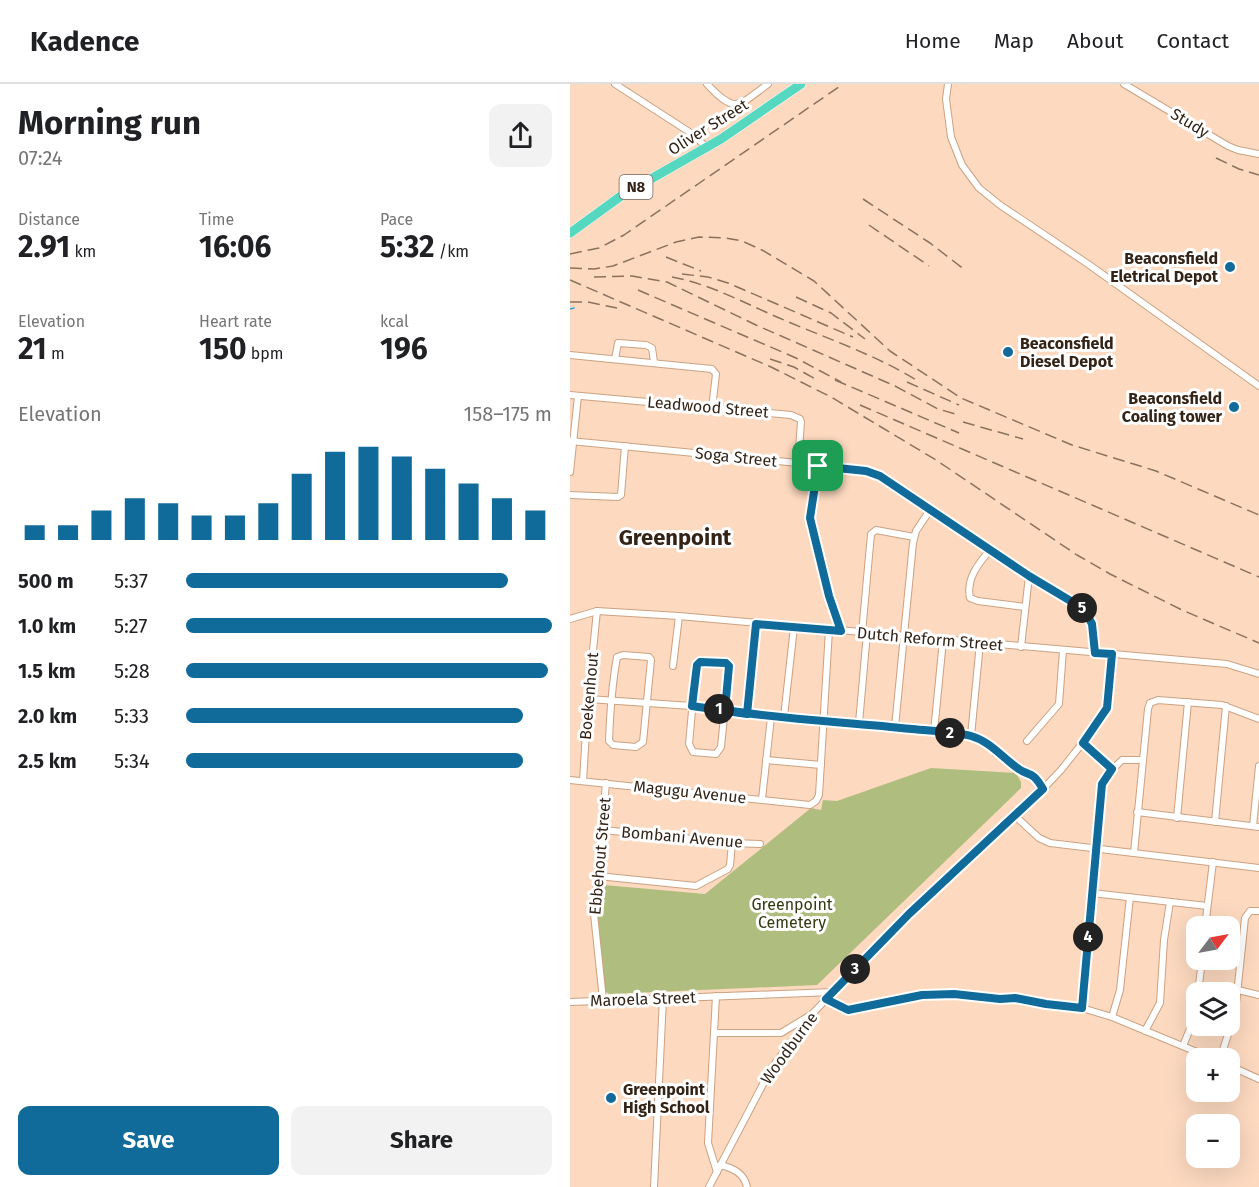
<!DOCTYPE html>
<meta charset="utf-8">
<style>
body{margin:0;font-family:"Fira Sans",sans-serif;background:#f2f2f2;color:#202124;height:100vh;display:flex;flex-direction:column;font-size:22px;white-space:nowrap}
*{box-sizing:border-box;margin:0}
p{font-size:20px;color:#757577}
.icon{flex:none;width:33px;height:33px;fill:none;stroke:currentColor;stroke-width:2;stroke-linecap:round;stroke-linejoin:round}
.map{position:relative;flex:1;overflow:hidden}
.side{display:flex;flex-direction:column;background:#fff;width:570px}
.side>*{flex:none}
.needle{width:39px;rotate:58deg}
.fabs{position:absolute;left:616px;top:832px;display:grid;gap:12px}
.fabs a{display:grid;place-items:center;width:54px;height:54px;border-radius:12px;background:#fff;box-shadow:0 6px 24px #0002;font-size:30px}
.pin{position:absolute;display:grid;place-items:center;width:51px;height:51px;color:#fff;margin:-26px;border-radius:12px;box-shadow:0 3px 9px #0006}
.km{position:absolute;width:30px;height:30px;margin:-15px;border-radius:50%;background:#222;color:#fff;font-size:16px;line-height:30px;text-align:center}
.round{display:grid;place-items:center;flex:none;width:63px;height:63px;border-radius:12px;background:#f2f2f2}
.overview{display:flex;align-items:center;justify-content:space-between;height:102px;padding:0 18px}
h1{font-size:33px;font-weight:700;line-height:45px}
.metrics{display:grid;grid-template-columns:repeat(3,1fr);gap:9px;height:102px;padding:6px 18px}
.metrics div{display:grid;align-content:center}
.metrics b{font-size:30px;font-weight:700}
.metrics small{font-size:16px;font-weight:400}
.metrics p{font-size:16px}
.chart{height:168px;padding:12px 18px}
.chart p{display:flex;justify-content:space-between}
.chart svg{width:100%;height:108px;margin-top:6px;stroke:#106b9a;stroke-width:6}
.action{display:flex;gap:12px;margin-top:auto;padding:12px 18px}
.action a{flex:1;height:69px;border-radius:12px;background:#106b9a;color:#fff;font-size:24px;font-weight:700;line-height:69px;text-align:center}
.action a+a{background:#f2f2f2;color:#202124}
ul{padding:0 18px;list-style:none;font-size:20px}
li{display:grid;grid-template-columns:96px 72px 1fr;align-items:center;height:45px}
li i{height:15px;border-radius:8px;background:#106b9a}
header{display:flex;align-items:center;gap:36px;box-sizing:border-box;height:84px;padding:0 30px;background:#fff;border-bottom:2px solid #e0e0e0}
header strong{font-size:28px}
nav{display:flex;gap:33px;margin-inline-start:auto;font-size:21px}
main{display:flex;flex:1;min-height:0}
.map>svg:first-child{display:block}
</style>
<header>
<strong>Kadence</strong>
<nav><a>Home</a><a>Map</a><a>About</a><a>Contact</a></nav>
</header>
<main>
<section class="side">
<div class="overview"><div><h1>Morning run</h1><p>07:24</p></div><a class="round"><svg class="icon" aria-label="share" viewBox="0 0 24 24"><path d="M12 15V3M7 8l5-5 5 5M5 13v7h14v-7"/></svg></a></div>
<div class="metrics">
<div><p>Distance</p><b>2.91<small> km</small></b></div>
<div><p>Time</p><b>16:06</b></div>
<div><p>Pace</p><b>5:32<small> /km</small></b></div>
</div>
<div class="metrics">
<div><p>Elevation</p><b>21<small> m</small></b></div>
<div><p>Heart rate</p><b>150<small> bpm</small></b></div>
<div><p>kcal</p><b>196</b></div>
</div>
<div class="chart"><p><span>Elevation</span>158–175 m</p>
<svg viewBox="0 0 160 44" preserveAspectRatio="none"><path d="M5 44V38M15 44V38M25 44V32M35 44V27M45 44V29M55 44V34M65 44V34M75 44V29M85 44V17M95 44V8M105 44V6M115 44V10M125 44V15M135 44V21M145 44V27M155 44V32"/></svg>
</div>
<ul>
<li><b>500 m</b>5:37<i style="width:88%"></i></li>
<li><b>1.0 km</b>5:27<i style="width:100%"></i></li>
<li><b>1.5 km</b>5:28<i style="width:99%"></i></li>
<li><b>2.0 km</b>5:33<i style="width:92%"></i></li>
<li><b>2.5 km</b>5:34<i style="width:92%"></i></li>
</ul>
<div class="action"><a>Save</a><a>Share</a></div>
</section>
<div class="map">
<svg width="689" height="1103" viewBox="0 0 689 1103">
<rect width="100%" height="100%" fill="#fcd9bf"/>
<path fill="#afbe7f" d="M361 684 446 689 451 698V704L247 901 39 910 35 907 27 839 30 804 34 801 135 810 241 724 251 726 253 716 267 717Z"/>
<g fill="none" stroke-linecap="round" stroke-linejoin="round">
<path stroke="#35a0df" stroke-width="1.5" d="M0 225 4 224"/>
<g stroke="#cba282" stroke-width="8">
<g id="minor">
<path d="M45 0 124 51 137 64"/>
<path d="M137 0C166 31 168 22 198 0"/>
<path d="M378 0 376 15 381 53 392 81 409 104 430 121 518 180 689 302"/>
<path d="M554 0 658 62 668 66 689 70"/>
<path d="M0 271 142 285 146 290 142 324"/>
<path d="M45 275 48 259 76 261 82 264 84 278"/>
<path d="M0 311 221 331 230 335 231 338 228 379"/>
<path d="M0 357 228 379 304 389 459 492 514 525 522 540 525 569"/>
<path d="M247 382 241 434 259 512 271 547"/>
<path d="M0 388 8 312"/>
<path d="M0 411 48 413 51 411 55 362"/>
<path d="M420 466C408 480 396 495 400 514L408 517 455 523"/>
<path d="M0 535 27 527 109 532 657 580 689 590"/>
<path d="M292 549 301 450 306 446 344 453"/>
<path d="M451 563 459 492"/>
<path d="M53 571 79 573 81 576 73 658 66 663 43 661 39 657C40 629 42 601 47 573Z"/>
<path d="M130 578H154L159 583 151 663 146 670 123 668 119 660 126 583Z"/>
<path d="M103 582 109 532"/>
<path d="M18 615 122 622 201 633 289 639 401 652 420 661 448 686 464 691 473 705"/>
<path d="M177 630 186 540"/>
<path d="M214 633 224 543"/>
<path d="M289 639 297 549"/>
<path d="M325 643 343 459 346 447 360 426"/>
<path d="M364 648 373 556"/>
<path d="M401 652 410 559"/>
<path d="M457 657 489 620 493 566"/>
<path d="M513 659 542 685"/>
<path d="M196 676 251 681"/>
<path d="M572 676H552L537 691 532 700 512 924 542 933 644 975"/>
<path d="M0 696 240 721 246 717 249 711 259 546"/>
<path d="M13 697 18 615 27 527"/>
<path d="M192 715 201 633"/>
<path d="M567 728 689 743"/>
<path d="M445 732 469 754 480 759 689 784"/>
<path d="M607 734 618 618"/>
<path d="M645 738 656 622"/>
<path d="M683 742 689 682"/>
<path d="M33 746 162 759 190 760"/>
<path d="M564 769 578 625 580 619 588 616 652 621 689 635"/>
<path d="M28 792 126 802 158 785 160 781 162 759"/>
<path d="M522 809 637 822"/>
<path d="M635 843 643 778"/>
<path d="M668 906 689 911"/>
<path d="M628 909 632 876"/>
<path d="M146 912 138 1059 147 1088"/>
<path d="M256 915 278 926 352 911 384 910 430 915 445 914 475 920 512 924"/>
<path d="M33 916 24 830 36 699"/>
<path d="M0 918 263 908"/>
<path d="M542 933 550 906 560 813"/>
<path d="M575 947 590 919 594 856 600 818"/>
<path d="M145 949H211L239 932"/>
<path d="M613 962 624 935 627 919"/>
<path d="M650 975 665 929 675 834 680 827H689"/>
<path d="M660 982 689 995"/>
<path d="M150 1081C163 1084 174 1089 177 1103"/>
<path d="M84 1103 93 914"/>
<path d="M139 1103 201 985 242 930 339 830 473 705 491 686 534 632 537 624 542 570"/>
</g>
</g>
<g stroke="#fff" stroke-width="10">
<path id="highway" d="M0 149 51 112 151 55 231 0"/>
</g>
<use href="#minor" stroke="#fff" stroke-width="6"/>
<use href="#highway" stroke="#56d8c0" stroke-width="9"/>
<g stroke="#8a725f" stroke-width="1.5" stroke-dasharray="12 6" stroke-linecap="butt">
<path d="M646 74 669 85 689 91"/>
<path d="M293 115 360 159 395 186"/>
<path d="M299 141 359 182"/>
<path d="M0 170 29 164 54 151 273 0"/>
<path d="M96 173 131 187"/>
<path d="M0 184 24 185 43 182 106 158 129 153 156 154 172 157 192 166 244 197 320 267 391 314 502 361 586 387 689 431"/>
<path d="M112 190 138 193 158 199 283 253"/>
<path d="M24 193 62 192 97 198 186 241 325 302 368 325 389 331"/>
<path d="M102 193C141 200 178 221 214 236 258 255 306 271 348 297"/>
<path d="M0 196 201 283 261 313 366 376 507 471 540 490 612 526 689 559"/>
<path d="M68 206 226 274 271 298"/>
<path d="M226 213 261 229 295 255"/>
<path d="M0 218H18L47 224"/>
<path d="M200 275 224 283 249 297"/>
<path d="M265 296 389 349"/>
<path d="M337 298 389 321"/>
<path d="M290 321 689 493"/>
<path d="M393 338 453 355"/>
</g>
</g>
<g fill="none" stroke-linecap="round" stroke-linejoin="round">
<g stroke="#fff" stroke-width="12">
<path id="route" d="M248 382 240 434 259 512 271 547 186 540 177 630 122 622 127 581 130 578 156 579 159 582 155 626C216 636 280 638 342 645 361 647 383 647 401 652 419 657 431 672 446 683 459 694 461 684 473 705L339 830 256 915 278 926 352 911 384 910 430 915 445 914 476 920 512 924 532 700 542 685 513 659 537 624 542 570 525 569 522 540 514 525 459 492 310 392 296 387 248 382"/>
</g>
<use href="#route" stroke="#106b9a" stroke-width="8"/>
</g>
<g fill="#106b9a" stroke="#fff" stroke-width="2">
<circle cx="660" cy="183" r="6"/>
<circle cx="438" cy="268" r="6"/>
<circle cx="664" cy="323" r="6"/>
<circle cx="41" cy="1014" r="6"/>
</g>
<g text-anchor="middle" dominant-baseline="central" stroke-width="6" stroke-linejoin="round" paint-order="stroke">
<rect fill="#fff" stroke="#71665d" stroke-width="1.5" x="49.5" y="91" width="33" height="24" rx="4.5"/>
<g font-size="15" font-weight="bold" fill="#342417">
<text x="66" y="103">N8</text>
</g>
<g font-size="16" fill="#342417" stroke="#fff">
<text transform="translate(620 39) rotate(31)">Study</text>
<text transform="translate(138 43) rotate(-32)">Oliver Street</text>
<text transform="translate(138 323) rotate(5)">Leadwood Street</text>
<text transform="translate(166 373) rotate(6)">Soga Street</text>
<text transform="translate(360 555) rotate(5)">Dutch Reform Street</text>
<text transform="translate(19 612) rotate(-85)">Boekenhout</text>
<text transform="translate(120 708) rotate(6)">Magugu Avenue</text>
<text transform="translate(112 753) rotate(5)">Bombani Avenue</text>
<text transform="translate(30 772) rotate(-85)">Ebbehout Street</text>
<text transform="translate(73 915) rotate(-2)">Maroela Street</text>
<text transform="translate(219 964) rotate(-54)">Woodburne</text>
</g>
<g font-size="16" font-weight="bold" fill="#342417" stroke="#fff" text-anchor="end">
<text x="648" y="174">Beaconsfield<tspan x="648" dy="18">Eletrical Depot</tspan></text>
<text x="450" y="259" text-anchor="start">Beaconsfield<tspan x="450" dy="18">Diesel Depot</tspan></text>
<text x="652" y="314">Beaconsfield<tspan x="652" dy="18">Coaling tower</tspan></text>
<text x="53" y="1005" text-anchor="start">Greenpoint<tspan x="53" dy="18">High School</tspan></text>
</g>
<g font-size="16" fill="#323a0f" stroke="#fff">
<text x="222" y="820">Greenpoint<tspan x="222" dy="18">Cemetery</tspan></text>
</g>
<g font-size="22" font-weight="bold" fill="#342417" stroke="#fff">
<text x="105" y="453">Greenpoint</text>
</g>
</g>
</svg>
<div class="fabs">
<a><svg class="needle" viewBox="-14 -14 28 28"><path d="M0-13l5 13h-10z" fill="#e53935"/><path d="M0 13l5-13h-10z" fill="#757577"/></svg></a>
<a><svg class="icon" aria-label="layers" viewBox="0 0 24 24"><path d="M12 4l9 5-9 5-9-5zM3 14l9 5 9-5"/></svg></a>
<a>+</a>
<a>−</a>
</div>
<div class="pin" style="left:248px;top:382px;background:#1e9e55"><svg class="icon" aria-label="arrive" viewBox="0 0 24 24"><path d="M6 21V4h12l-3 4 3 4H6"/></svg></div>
<b class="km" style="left:149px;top:625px">1</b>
<b class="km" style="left:380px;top:649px">2</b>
<b class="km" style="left:285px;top:885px">3</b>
<b class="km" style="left:518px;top:853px">4</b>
<b class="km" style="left:512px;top:524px">5</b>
</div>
</main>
